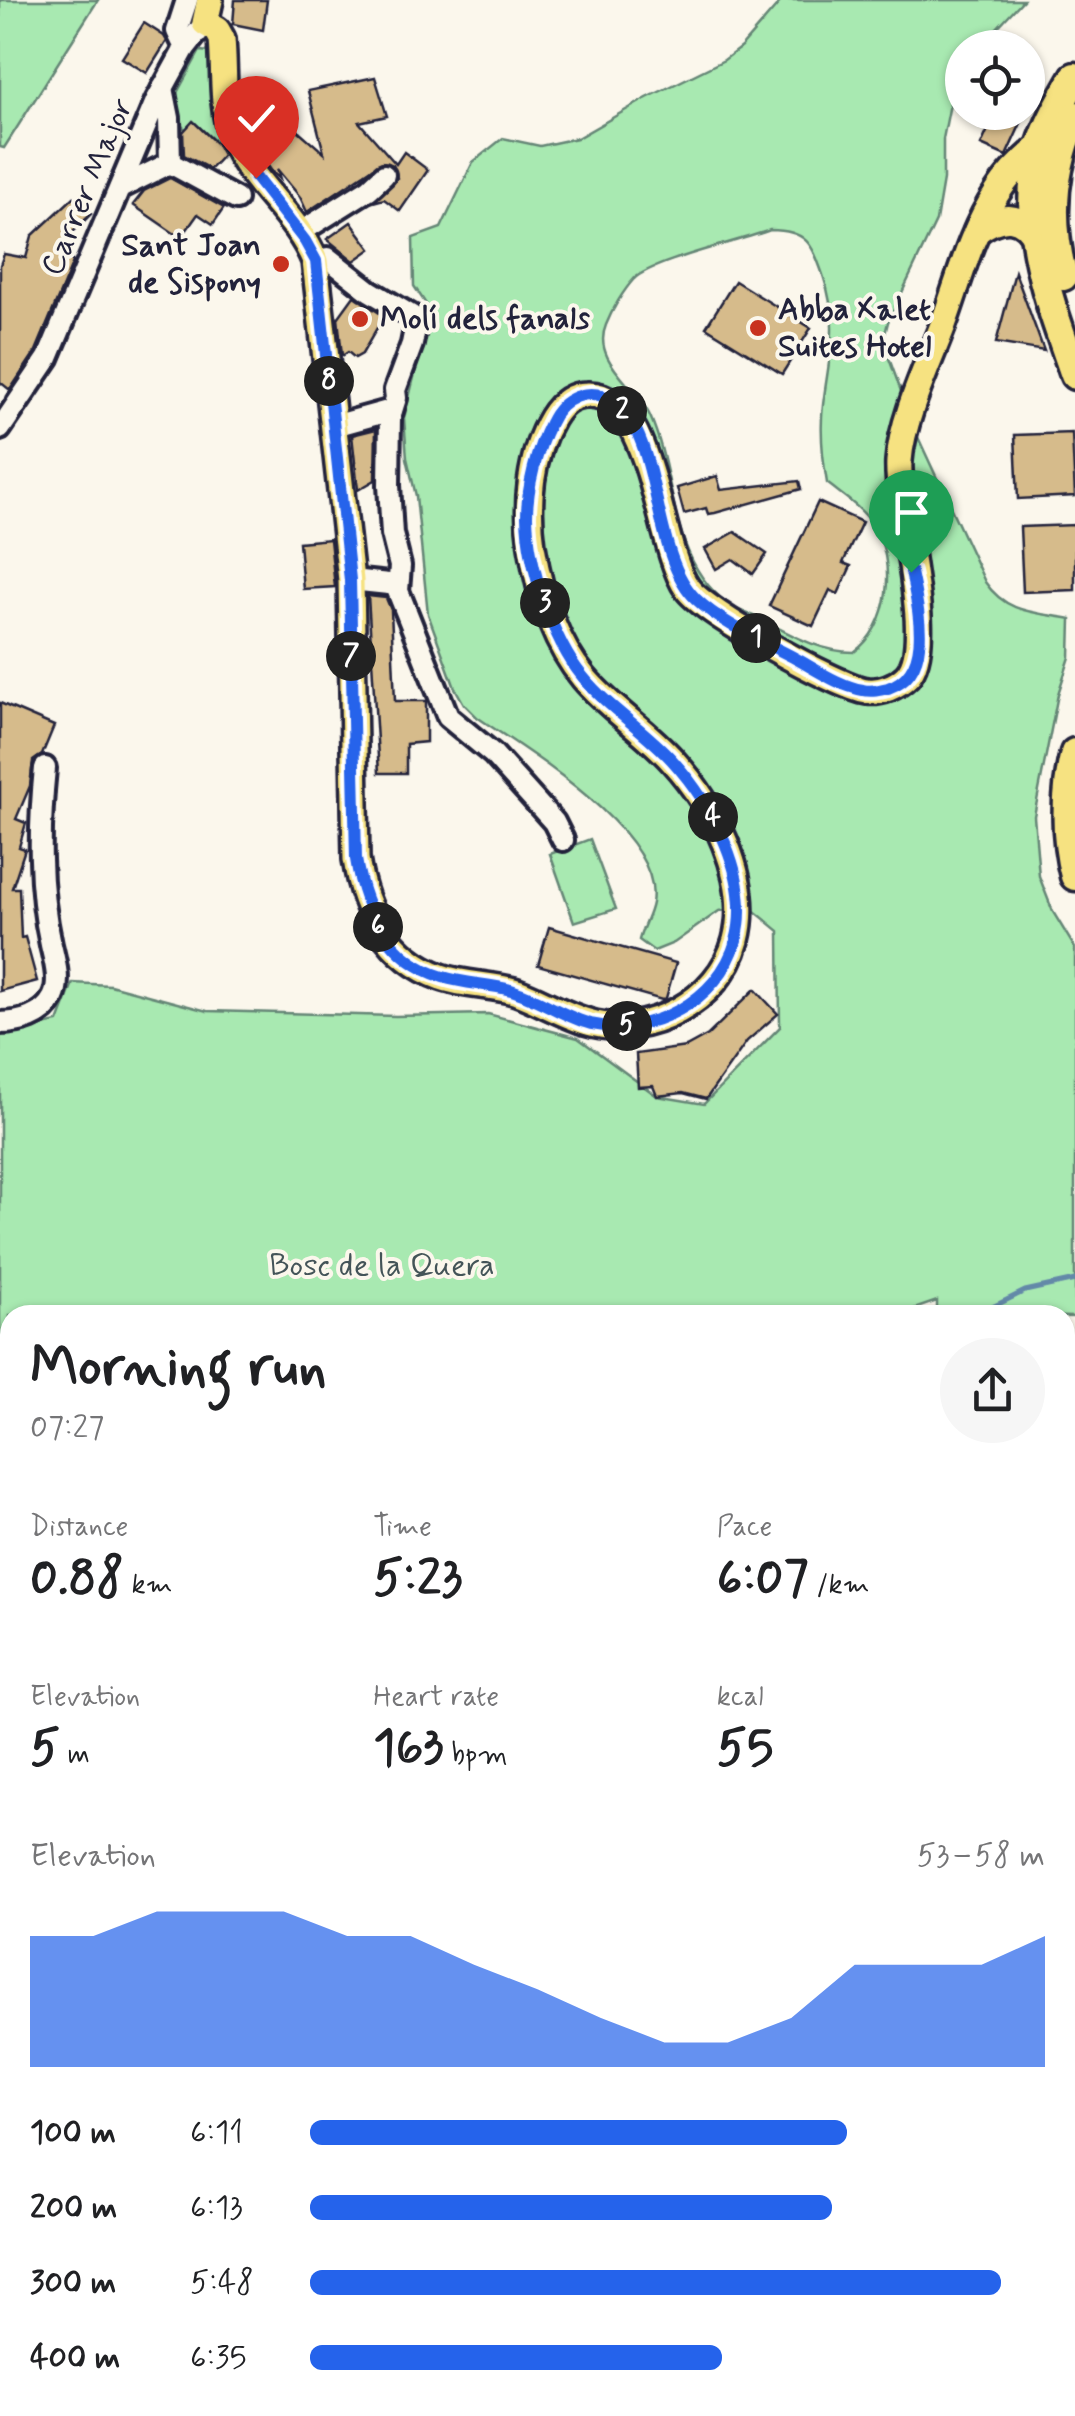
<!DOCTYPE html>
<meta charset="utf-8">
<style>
body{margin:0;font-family:Mynerve,sans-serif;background:#f6f6f6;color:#202124;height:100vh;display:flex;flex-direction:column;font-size:38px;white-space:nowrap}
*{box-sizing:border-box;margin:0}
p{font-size:32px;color:#757577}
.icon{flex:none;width:55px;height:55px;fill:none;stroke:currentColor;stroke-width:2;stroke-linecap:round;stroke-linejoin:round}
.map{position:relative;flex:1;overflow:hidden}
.panel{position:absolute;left:0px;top:1305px;width:1075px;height:1112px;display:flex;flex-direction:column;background:#fff;border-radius:30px 30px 0 0;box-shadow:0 2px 8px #0004}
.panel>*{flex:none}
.buttons{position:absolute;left:945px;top:30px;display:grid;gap:20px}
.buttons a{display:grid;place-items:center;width:100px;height:100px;border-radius:50%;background:#fff;box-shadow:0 2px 8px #0004;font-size:50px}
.pin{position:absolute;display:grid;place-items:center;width:85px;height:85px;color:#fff;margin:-102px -42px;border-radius:50% 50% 50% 0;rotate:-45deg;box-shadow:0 0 10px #0007}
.pin .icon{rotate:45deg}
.km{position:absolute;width:50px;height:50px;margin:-25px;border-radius:50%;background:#222;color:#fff;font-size:28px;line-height:50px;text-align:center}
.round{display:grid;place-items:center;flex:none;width:105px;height:105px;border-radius:52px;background:#f6f6f6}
.headline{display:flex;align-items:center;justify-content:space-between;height:170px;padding:0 30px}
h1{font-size:55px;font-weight:700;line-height:75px}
.figures{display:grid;grid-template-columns:repeat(3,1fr);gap:15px;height:170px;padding:10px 30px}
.figures div{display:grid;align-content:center}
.figures b{font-size:50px;font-weight:700}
.figures small{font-size:28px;font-weight:400}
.figures p{font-size:28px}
.chart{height:280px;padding:20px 30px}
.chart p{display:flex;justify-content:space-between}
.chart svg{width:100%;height:180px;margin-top:10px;fill:#2563eb;opacity:.7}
ul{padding:0 30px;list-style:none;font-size:32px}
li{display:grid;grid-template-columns:160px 120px 1fr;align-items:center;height:75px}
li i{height:25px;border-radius:12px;background:#2563eb}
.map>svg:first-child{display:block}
</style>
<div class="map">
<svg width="1075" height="2416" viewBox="0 0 1075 2416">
<rect width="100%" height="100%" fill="#fbf7ec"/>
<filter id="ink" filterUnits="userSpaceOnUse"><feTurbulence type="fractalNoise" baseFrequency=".01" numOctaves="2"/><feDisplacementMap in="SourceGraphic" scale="20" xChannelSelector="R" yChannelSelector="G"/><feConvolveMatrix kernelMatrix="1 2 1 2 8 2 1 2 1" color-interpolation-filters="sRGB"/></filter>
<g filter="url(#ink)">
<g fill="#a8e9b1" stroke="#658676" stroke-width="2.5" fill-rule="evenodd">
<path d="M0 0H98L4 148 0 147Z"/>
<path d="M782 0H1023L979 47 962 48V73L952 94 943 139V180L936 221 888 322 883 342 917 435 985 582C1007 614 1035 612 1071 619L1070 657 1058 694 1034 816 1039 876 1053 912 1075 948V1317L937 1315V1301L897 1315H10V2408H1065V1390L1075 1376V1420L1069 1426V1440L1075 1441V1928L1069 1934 1075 1932V2416H0V1034L58 1022 73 983 110 985 207 1011 396 1016 488 1014 578 1038 657 1096 704 1104 780 1027 779 931 751 908 719 911 674 943 654 951 639 940C642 928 650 915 652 903 664 833 526 751 477 717L464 704 455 688 428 614 416 496 407 458 404 418 423 341 426 304 414 286 413 238 441 228 473 162 503 138 540 146 577 138 647 98 724 60 741 47ZM770 230C807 230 812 244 823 275 840 325 829 355 823 405 820 429 823 460 827 483 843 496 861 507 873 525 897 561 890 627 854 652 819 652 790 634 761 619 752 615 742 612 733 607 668 566 678 478 650 416 637 386 591 361 606 325 612 310 623 291 634 279 652 261 741 241 770 230Z"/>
<path d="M200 51 210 52 219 145 194 122 186 130 178 122 177 93Z"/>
<path d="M243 83 277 106 281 121 253 152 247 145 238 92Z"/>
<path d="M590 839 616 909 574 922 550 854Z"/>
</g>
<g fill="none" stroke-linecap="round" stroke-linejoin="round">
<g stroke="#6389a8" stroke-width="5">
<path d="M976 1315 1025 1291 1075 1280"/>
<path d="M0 1380 10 1381"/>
</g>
</g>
<g fill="#d6bb8b" stroke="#22223b" stroke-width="2.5">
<path d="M235 0H267L263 30 233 24Z"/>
<path d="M144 23 164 36 167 41 147 73 122 58Z"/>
<path d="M375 77 387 116 359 122 396 164 404 152 428 170 400 211 384 199 373 202 397 178 393 165 382 162 307 212 300 197 277 169 280 179 273 173 256 149 284 118 324 153 308 91Z"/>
<path d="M996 112H1026L1006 156 981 145Z"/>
<path d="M193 121 217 144 223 155 210 169 184 155 183 132Z"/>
<path d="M170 178 224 208 213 224 198 214 181 238 133 205 144 191Z"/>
<path d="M74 197 91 214 59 246 73 262 36 351 10 390 0 382V265L4 254 26 258 32 236Z"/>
<path d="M351 222 371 249 354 261 327 239Z"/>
<path d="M1015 272 1044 351 996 343Z"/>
<path d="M735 281 811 328 782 374 706 327Z"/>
<path d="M354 296 384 316 362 354 355 358 348 352 342 356 338 318Z"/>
<path d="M376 429 375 480 358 490 352 435Z"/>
<path d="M1072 433 1075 496 1018 499 1015 435Z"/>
<path d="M717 476 721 490 799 481 801 489 715 513 708 514 706 508 684 514 677 488Z"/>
<path d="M818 502 862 522 843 563 851 566 838 594 830 590 813 626 769 606Z"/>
<path d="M1075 525V590L1023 592 1020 527Z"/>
<path d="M735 532 767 554 753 574 733 559 716 569 705 549Z"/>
<path d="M330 539 335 587 303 589 299 542Z"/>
<path d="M368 596 386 598 391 610 395 701H426V742L406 744V773H379Z"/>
<path d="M0 703 54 726 42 755 33 761 30 786 16 819 26 823 19 847 25 849 12 888H19L21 938 25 937 37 981 0 991Z"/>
<path d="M549 927 676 963 666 998 662 1000 538 965Z"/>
<path d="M755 989 778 1014 747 1041 706 1099 683 1093 657 1096 653 1086 638 1087 636 1054 686 1047 708 1035Z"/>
</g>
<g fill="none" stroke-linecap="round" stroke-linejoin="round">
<g stroke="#22223b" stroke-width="28">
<g id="minor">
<path d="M185 48 177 31 187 0"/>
<path d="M163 88 169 118 170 163"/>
<path d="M120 188 170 163 236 199"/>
<path d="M299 233 369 189 384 175"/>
<path d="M315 261 328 258 370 291 417 319 412 344 395 390 396 398 390 417 389 485 392 534 400 566 398 591 448 717 493 754 554 822 563 840"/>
<path d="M334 426 392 410"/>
<path d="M0 429 48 358 156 101 185 48 205 23"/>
<path d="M351 580 398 585"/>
<path d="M0 1023C20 1023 43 1017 53 998 61 982 55 962 51 945 38 886 39 828 45 768"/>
</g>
</g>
<g stroke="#22223b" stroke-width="32">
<g id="major">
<path d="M210 0 205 23 217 30 222 39C225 73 221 106 233 139 251 185 297 215 315 261L351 580 356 859C364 911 389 958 441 977 465 986 493 984 517 992 541 1001 564 1015 588 1022 647 1040 720 1001 736 940 752 878 713 805 672 760 645 730 610 709 584 678 554 642 539 591 532 546 526 505 530 455 552 418 560 405 570 395 587 395 653 392 657 545 687 588 703 612 839 688 867 691 881 693 897 686 907 676 938 643 896 511 899 461 902 419 928 365 943 325 959 281 971 232 997 193 1009 174 1025 159 1042 145"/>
<path d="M977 231C1000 214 1023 212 1036 240"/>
</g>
</g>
<g stroke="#22223b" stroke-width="35">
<g id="highway">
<path d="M1075 77C1062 100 1049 122 1041 147 1018 225 1050 302 1075 375"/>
<path d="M1063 276C1048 222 1052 167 1075 116"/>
<path d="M1075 753C1065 792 1065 838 1075 876"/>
</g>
</g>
<g stroke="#22223b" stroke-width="4" stroke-dasharray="10 8" stroke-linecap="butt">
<path d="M1065 1456 1075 1449"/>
<path d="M0 1602 10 1609"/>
</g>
<use href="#minor" stroke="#fbf7ec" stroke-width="20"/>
<use href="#major" stroke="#f6e281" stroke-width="25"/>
<use href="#highway" stroke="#f6e281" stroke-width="28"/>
</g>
</g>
<g fill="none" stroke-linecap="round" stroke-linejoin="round" filter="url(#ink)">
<g stroke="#fff" stroke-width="20">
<path id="route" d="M256 178 305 241 316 261 350 580 356 859C364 911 390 961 443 977 465 984 489 984 511 990 539 998 564 1017 591 1024 650 1037 719 1001 736 941 753 879 712 804 672 760 645 730 609 709 583 677 552 640 528 564 527 516 527 487 537 449 550 423 561 399 589 384 614 402 663 437 650 555 696 599 722 624 761 640 793 657 814 668 839 686 863 690 872 692 880 690 888 688 935 672 918 609 911 572"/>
</g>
<use href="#route" stroke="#2563eb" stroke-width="12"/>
</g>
<g fill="#c8321e" stroke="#fbf7ec" stroke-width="4">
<circle cx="281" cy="264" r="10"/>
<circle cx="360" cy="319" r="10"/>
<circle cx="758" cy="328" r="10"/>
</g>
<g text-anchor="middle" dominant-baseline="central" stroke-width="8" stroke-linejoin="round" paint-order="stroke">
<g font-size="32" fill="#22223b" stroke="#fbf7ec">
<text transform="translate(88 187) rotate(-67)">Carrer Major</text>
</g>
<g font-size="32" font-weight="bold" fill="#22223b" stroke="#fbf7ec" text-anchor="start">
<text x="261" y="246" text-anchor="end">Sant Joan<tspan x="261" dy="37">de Sispony</tspan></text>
<text x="778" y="310">Abba Xalet<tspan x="778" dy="37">Suites Hotel</tspan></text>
<text x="380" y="319">Molí dels fanals</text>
</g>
<g font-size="32" fill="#445458" stroke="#fbf7ec">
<text x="382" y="1266">Bosc de la Quera</text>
</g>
</g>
</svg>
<div class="buttons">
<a><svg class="icon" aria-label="locate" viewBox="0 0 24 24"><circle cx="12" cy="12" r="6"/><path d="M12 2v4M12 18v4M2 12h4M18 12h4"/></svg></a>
</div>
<div class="pin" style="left:911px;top:572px;background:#1e9e55"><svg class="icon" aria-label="arrive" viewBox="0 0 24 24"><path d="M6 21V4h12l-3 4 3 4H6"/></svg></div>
<div class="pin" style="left:256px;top:178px;background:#d93025"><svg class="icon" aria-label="check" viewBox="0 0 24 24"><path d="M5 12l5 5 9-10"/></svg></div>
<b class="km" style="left:756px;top:638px">1</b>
<b class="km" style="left:622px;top:411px">2</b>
<b class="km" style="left:545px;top:603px">3</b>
<b class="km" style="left:713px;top:817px">4</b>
<b class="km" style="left:627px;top:1026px">5</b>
<b class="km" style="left:378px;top:927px">6</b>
<b class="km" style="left:351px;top:656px">7</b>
<b class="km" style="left:329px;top:381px">8</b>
<section class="panel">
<div class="headline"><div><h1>Morning run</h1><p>07:27</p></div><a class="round"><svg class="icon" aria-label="share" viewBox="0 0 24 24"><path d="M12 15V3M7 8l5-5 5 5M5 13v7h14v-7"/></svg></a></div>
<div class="figures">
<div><p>Distance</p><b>0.88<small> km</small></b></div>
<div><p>Time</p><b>5:23</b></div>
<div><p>Pace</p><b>6:07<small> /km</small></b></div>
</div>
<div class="figures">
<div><p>Elevation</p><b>5<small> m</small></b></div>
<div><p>Heart rate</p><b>163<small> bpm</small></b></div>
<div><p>kcal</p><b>55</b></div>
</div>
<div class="chart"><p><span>Elevation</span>53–58 m</p>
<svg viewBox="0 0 160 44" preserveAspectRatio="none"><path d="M0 44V12L10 12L20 6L30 6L40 6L50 12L60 12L70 19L80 25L90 32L100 38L110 38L120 32L130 19L140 19L150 19L160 12V44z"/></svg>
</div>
<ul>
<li><b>100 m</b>6:11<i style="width:73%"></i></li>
<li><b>200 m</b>6:13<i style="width:71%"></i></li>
<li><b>300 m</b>5:48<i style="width:94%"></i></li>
<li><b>400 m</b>6:35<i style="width:56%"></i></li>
</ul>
</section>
</div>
